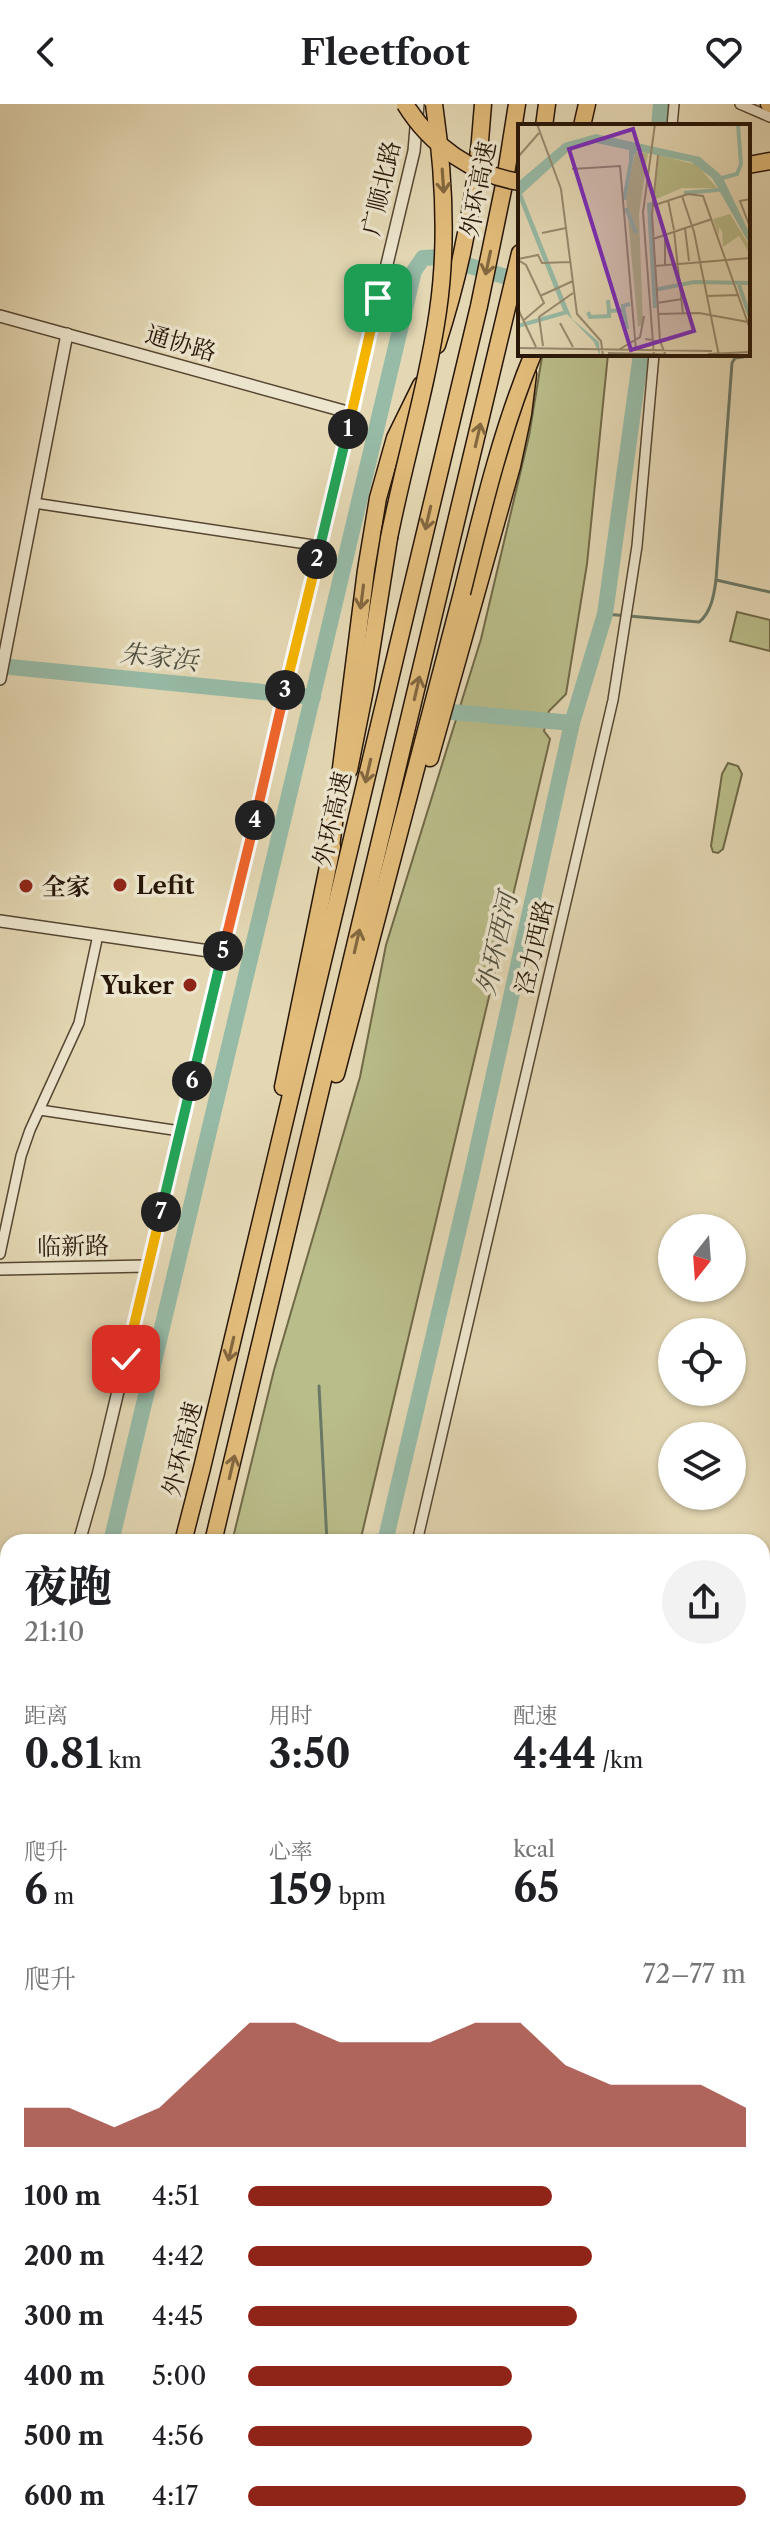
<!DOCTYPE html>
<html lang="zh">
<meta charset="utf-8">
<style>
body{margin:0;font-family:"Libre Caslon Text","Noto Serif SC",serif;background:#f2f2f2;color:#202124;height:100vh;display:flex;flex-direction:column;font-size:30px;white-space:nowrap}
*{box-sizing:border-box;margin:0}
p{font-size:26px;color:#757577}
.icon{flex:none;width:44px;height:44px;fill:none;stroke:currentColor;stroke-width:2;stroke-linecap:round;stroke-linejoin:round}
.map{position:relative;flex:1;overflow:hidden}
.sheet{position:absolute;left:0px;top:1430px;width:770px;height:1008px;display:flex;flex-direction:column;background:#fff;border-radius:24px 24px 0 0;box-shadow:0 2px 6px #0004}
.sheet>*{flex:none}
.needle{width:52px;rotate:197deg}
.buttons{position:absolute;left:658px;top:1110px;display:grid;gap:16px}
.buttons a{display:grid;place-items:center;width:88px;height:88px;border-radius:50%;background:#fff;box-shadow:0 2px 6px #0004;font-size:40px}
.pin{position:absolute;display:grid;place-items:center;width:68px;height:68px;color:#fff;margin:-34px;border-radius:16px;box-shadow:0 4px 12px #0006}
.km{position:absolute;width:40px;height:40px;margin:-20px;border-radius:50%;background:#222;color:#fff;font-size:22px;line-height:40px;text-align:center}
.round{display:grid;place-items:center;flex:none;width:84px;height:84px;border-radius:42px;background:#f2f2f2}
.summary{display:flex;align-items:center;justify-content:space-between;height:136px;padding:0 24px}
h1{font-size:44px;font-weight:800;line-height:60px}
.stats{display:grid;grid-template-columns:repeat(3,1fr);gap:12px;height:136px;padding:8px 24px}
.stats div{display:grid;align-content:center}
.stats b{font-size:40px;font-weight:800}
.stats small{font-size:22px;font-weight:400}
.stats p{font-size:22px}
.chart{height:224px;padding:16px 24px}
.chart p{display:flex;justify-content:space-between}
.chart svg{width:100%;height:144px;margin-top:8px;fill:#8f2418;opacity:.7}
ul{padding:0 24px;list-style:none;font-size:26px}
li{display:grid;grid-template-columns:128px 96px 1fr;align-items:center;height:60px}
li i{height:20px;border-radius:10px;background:#8f2418}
header{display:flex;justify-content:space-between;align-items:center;height:104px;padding:0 24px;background:#fff;font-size:36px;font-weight:800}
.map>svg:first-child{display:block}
</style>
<header><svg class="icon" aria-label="back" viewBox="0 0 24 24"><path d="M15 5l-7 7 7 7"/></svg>Fleetfoot<svg class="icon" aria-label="heart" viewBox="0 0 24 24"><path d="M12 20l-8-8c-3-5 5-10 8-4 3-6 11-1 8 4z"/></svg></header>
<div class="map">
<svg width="770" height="2438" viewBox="0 0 770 2438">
<rect width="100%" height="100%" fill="#e4d8b4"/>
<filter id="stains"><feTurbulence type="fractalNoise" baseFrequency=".0025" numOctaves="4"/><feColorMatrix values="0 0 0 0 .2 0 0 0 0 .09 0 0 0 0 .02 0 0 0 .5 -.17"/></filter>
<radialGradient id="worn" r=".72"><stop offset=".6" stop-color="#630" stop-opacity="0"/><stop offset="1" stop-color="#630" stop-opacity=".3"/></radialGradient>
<g fill="#b9bd8a" stroke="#706948" stroke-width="2">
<path d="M544 250H608L587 460 566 590 549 607 544 627 550 635 360 1438H232L274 1266 360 973 386 841 481 535 529 332 542 253Z"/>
<path d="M737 508 770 516V547L730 537Z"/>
<path d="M728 659 738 662 742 670 723 745 718 749 713 748 711 742 722 670Z"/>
<path d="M8 1991V2173L0 2169V2006Z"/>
<path d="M517 2430H714C650 2438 580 2438 517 2430Z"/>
</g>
<g fill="#97bba7" stroke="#6a7967" stroke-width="2">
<path d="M0 2173 8 2177V2310L0 2306Z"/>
<path d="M770 2416V2438H697L731 2430H762V2420Z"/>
<path d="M264 2430H491L513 2438H278Z"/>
</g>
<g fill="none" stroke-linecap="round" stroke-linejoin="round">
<g stroke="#6a7967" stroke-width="3">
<path d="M716 476 770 488"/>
<path d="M605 510 699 518C711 509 714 491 716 476L732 259 735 254 743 253"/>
<path d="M319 1282 327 1438"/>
</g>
<g stroke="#97bba7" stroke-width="16">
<path d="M659 22 661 0"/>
<path d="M0 562 313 593"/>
<path d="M452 608 572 619"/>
<path d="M111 1438 414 167 423 154 440 153 520 177"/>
<path d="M385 1438 471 1073 572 619 605 510 641 250"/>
<path d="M0 1554 8 1562"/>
<path d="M0 2366 8 2357"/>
</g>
<g stroke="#564632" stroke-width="12">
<g id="minor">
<path d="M740 0 770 13"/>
<path d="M672 22 674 0"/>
<path d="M34 399 320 442"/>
<path d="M40 1006 180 1027"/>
<path d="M0 1150 21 1052 30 1026 79 919 98 831"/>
<path d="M417 1438 613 596 637 442 654 250"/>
<path d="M0 1666 8 1646"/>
<path d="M762 2195 770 2196"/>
</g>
</g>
<g stroke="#564632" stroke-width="14">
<g id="tertiary">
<path d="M0 212 351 309"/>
<path d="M0 575 67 230"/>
<path d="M0 817 223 849"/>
<path d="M0 1165 147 1162"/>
<path d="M79 1438 98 1371 414 47 418 0"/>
<path d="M0 1528H8"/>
</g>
</g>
<g stroke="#261507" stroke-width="17">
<path id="primary" d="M768 0 770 1"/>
</g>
<g stroke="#261507" stroke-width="19">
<g id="motorway">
<path d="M544 22 547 0"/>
<path d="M582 22 587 0"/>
<path d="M748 61 770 57"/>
<path d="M437 241C462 164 478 81 483 0"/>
<path d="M430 654 512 362 523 310 528 270"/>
<path d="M349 666 365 586 389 434"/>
<path d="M330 751 366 466 378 394 395 334 421 281"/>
<path d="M336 970 462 489"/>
<path d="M283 983 332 743"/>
<path d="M183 1438 202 1364 479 202 505 76 517 0"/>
<path d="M213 1438 520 149"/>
<path d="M0 1911 8 1894"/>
<path d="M0 1980 8 1963"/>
</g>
</g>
<use href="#minor" stroke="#ede6ce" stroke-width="9"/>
<use href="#tertiary" stroke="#ede6ce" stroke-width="11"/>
<use href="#primary" stroke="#e2bc7a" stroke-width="14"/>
<use href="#motorway" stroke="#e2bc7a" stroke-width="16"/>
<g stroke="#261507" stroke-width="19" stroke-linecap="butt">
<g id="motorway-bridge">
<path d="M405 0C430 41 473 71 520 78"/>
<path d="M389 434C404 358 427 283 438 207 448 138 444 69 434 0"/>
<path d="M462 489C482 408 501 327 533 250"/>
</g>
</g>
<use href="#motorway-bridge" stroke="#e2bc7a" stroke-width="16"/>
</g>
<defs><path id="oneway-shaft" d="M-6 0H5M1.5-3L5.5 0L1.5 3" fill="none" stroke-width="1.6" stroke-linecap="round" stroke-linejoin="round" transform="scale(2)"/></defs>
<g stroke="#846840">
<use href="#oneway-shaft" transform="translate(443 77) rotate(86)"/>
<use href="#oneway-shaft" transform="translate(488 159) rotate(102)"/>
<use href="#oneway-shaft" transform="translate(478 331) rotate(-77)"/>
<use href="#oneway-shaft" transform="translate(428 414) rotate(103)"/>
<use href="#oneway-shaft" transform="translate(362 493) rotate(97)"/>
<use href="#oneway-shaft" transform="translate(417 584) rotate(-77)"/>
<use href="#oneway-shaft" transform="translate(368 667) rotate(103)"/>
<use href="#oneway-shaft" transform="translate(357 837) rotate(-77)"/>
<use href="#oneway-shaft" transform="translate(231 1245) rotate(103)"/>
<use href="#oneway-shaft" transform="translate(232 1363) rotate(-77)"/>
</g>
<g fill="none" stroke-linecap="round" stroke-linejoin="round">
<g stroke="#fff" stroke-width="16">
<path id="split-1" d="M348 325 378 194"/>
</g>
<g stroke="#fff" stroke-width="16">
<path id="split-2" d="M317 455 348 325"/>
</g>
<g stroke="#fff" stroke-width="16">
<path id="split-3" d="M285 586 317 455"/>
</g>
<g stroke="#fff" stroke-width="16">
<path id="split-4" d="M255 716 285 586"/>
</g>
<g stroke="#fff" stroke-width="16">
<path id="split-5" d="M223 847 255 716"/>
</g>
<g stroke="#fff" stroke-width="16">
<path id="split-6" d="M192 977 223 847"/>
</g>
<g stroke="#fff" stroke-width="16">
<path id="split-7" d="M161 1108 192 977"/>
</g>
<g stroke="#fff" stroke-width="16">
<path id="split-8" d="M126 1255 161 1108"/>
</g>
<use href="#split-1" stroke="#f5b400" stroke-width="10"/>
<use href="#split-2" stroke="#22a559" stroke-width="10"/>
<use href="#split-3" stroke="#f5b400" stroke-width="10"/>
<use href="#split-4" stroke="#f0652b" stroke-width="10"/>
<use href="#split-5" stroke="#f0652b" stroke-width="10"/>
<use href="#split-6" stroke="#22a559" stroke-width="10"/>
<use href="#split-7" stroke="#22a559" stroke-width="10"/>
<use href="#split-8" stroke="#f5b400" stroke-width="10"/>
</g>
<g fill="#8f2418" stroke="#ede6ce" stroke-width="3">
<circle cx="120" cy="781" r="8"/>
<circle cx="26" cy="782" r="8"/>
<circle cx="190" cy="881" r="8"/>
</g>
<g text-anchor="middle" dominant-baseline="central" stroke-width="7" stroke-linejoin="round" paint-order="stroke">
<g font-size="24" fill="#261507" stroke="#ede6ce">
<text transform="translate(381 84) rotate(-77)">广顺北路</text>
<text transform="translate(478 85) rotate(-79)">外环高速</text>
<text transform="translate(181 239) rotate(16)">通协路</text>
<text transform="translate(332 715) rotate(-77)">外环高速</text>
<text transform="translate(534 843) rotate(-77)">泾力西路</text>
<text transform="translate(73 1142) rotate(-1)">临新路</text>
<text transform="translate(182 1345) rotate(-76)">外环高速</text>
</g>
<g font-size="24" font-weight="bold" fill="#261507" stroke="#ede6ce" text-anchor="start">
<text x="136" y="781">Lefit</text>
<text x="42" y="782">全家</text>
<text x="174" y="881" text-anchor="end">Yuker</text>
</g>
<g font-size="26" font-style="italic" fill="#4e4f3f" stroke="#ede6ce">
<text transform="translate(159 553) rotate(6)">朱家浜</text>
<text transform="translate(497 840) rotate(-77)">外环西河</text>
</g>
</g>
<g transform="translate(518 20)">
<rect width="232" height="232" fill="#e4d8b4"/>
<path d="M117 28 130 29 121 90 125 200 120 203 108 73ZM141 31 179 41 199 64H164L136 76ZM212 90 232 123V130L221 112 205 123 204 107 201 103V113L195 95Z" fill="#b9bd8a"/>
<path d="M78 10 182 33 204 52 232 110V121L202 68 194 67 200 64 194 54 173 38 119 27 111 37V26L78 19 53 25 4 70 54 195 81 218 82 232 76 218 45 186 0 72V58L46 19Z" fill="#97bba7"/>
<path fill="none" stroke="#97bba7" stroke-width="4" d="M200 55 219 50 223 40 220 0M166 69 199 66M106 76 114 31M108 84 118 109M220 158 232 193M136 166 176 158 232 159M90 176 91 187 104 186M137 184 131 81 137 79M70 188 72 193 91 192V186M0 202 49 188M109 205 105 182 112 180"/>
<path fill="none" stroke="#988a6f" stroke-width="2" d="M19 0 43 65 59 190 83 217 85 232M140 31 134 90 142 217M0 33 21 9M54 45 102 42 118 226M164 72 176 108 201 232M232 75 222 77 232 103M150 76 156 106M134 82 170 70 185 72 232 205M167 104 171 137M156 107 165 190M24 109 48 104M147 111V141M135 115 194 95M0 135 20 131 24 139 52 138M0 136 8 141 26 179 6 196M137 142 232 134M22 172 55 157M189 172 221 171M139 179 164 175M0 185 18 223M140 190 181 189 230 198M42 199 55 223M127 215 142 217 148 232M25 222 21 193 55 169M0 224 194 227M102 225 122 213 126 192M90 229 166 231M190 230 232 228M136 232 125 88 137 0"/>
<path fill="#7b2cbf" fill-opacity="0.15" stroke="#7b2cbf" stroke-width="4" d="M115 5 176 207 113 226 51 25Z"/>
<rect width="232" height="232" fill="none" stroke="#261507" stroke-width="4"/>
</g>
<rect width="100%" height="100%" filter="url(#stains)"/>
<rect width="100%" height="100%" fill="url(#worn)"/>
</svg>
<div class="buttons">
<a><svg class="needle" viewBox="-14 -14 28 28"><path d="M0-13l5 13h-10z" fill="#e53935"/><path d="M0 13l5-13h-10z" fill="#757577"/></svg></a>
<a><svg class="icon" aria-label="locate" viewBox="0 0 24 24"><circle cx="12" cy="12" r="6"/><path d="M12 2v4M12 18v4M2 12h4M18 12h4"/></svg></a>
<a><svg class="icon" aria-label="layers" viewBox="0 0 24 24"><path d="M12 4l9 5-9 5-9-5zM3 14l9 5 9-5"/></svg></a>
</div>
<div class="pin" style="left:378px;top:194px;background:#1e9e55"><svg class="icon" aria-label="arrive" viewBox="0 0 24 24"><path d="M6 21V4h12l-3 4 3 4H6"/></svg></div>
<div class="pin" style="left:126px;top:1255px;background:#d93025"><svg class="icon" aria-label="check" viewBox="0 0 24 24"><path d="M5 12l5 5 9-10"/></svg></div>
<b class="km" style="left:348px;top:325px">1</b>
<b class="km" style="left:317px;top:455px">2</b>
<b class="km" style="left:285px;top:586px">3</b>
<b class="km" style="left:255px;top:716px">4</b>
<b class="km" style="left:223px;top:847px">5</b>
<b class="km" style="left:192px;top:977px">6</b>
<b class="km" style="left:161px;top:1108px">7</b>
<section class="sheet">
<div class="summary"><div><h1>夜跑</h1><p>21:10</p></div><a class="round"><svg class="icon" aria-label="share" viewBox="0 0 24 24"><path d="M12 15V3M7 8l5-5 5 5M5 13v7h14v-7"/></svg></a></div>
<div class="stats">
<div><p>距离</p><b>0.81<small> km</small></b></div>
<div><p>用时</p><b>3:50</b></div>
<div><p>配速</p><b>4:44<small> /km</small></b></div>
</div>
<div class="stats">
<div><p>爬升</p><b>6<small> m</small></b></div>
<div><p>心率</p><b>159<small> bpm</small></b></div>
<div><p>kcal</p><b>65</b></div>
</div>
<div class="chart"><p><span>爬升</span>72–77 m</p>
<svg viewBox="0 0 160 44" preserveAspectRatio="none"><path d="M0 44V32L10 32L20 38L30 32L40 19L50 6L60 6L70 12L80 12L90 12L100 6L110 6L120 19L130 25L140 25L150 25L160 32V44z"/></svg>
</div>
<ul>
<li><b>100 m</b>4:51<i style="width:61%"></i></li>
<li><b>200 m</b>4:42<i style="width:69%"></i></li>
<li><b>300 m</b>4:45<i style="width:66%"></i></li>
<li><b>400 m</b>5:00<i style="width:53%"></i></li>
<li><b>500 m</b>4:56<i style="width:57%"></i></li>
<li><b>600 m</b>4:17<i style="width:100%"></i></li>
</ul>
</section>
</div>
